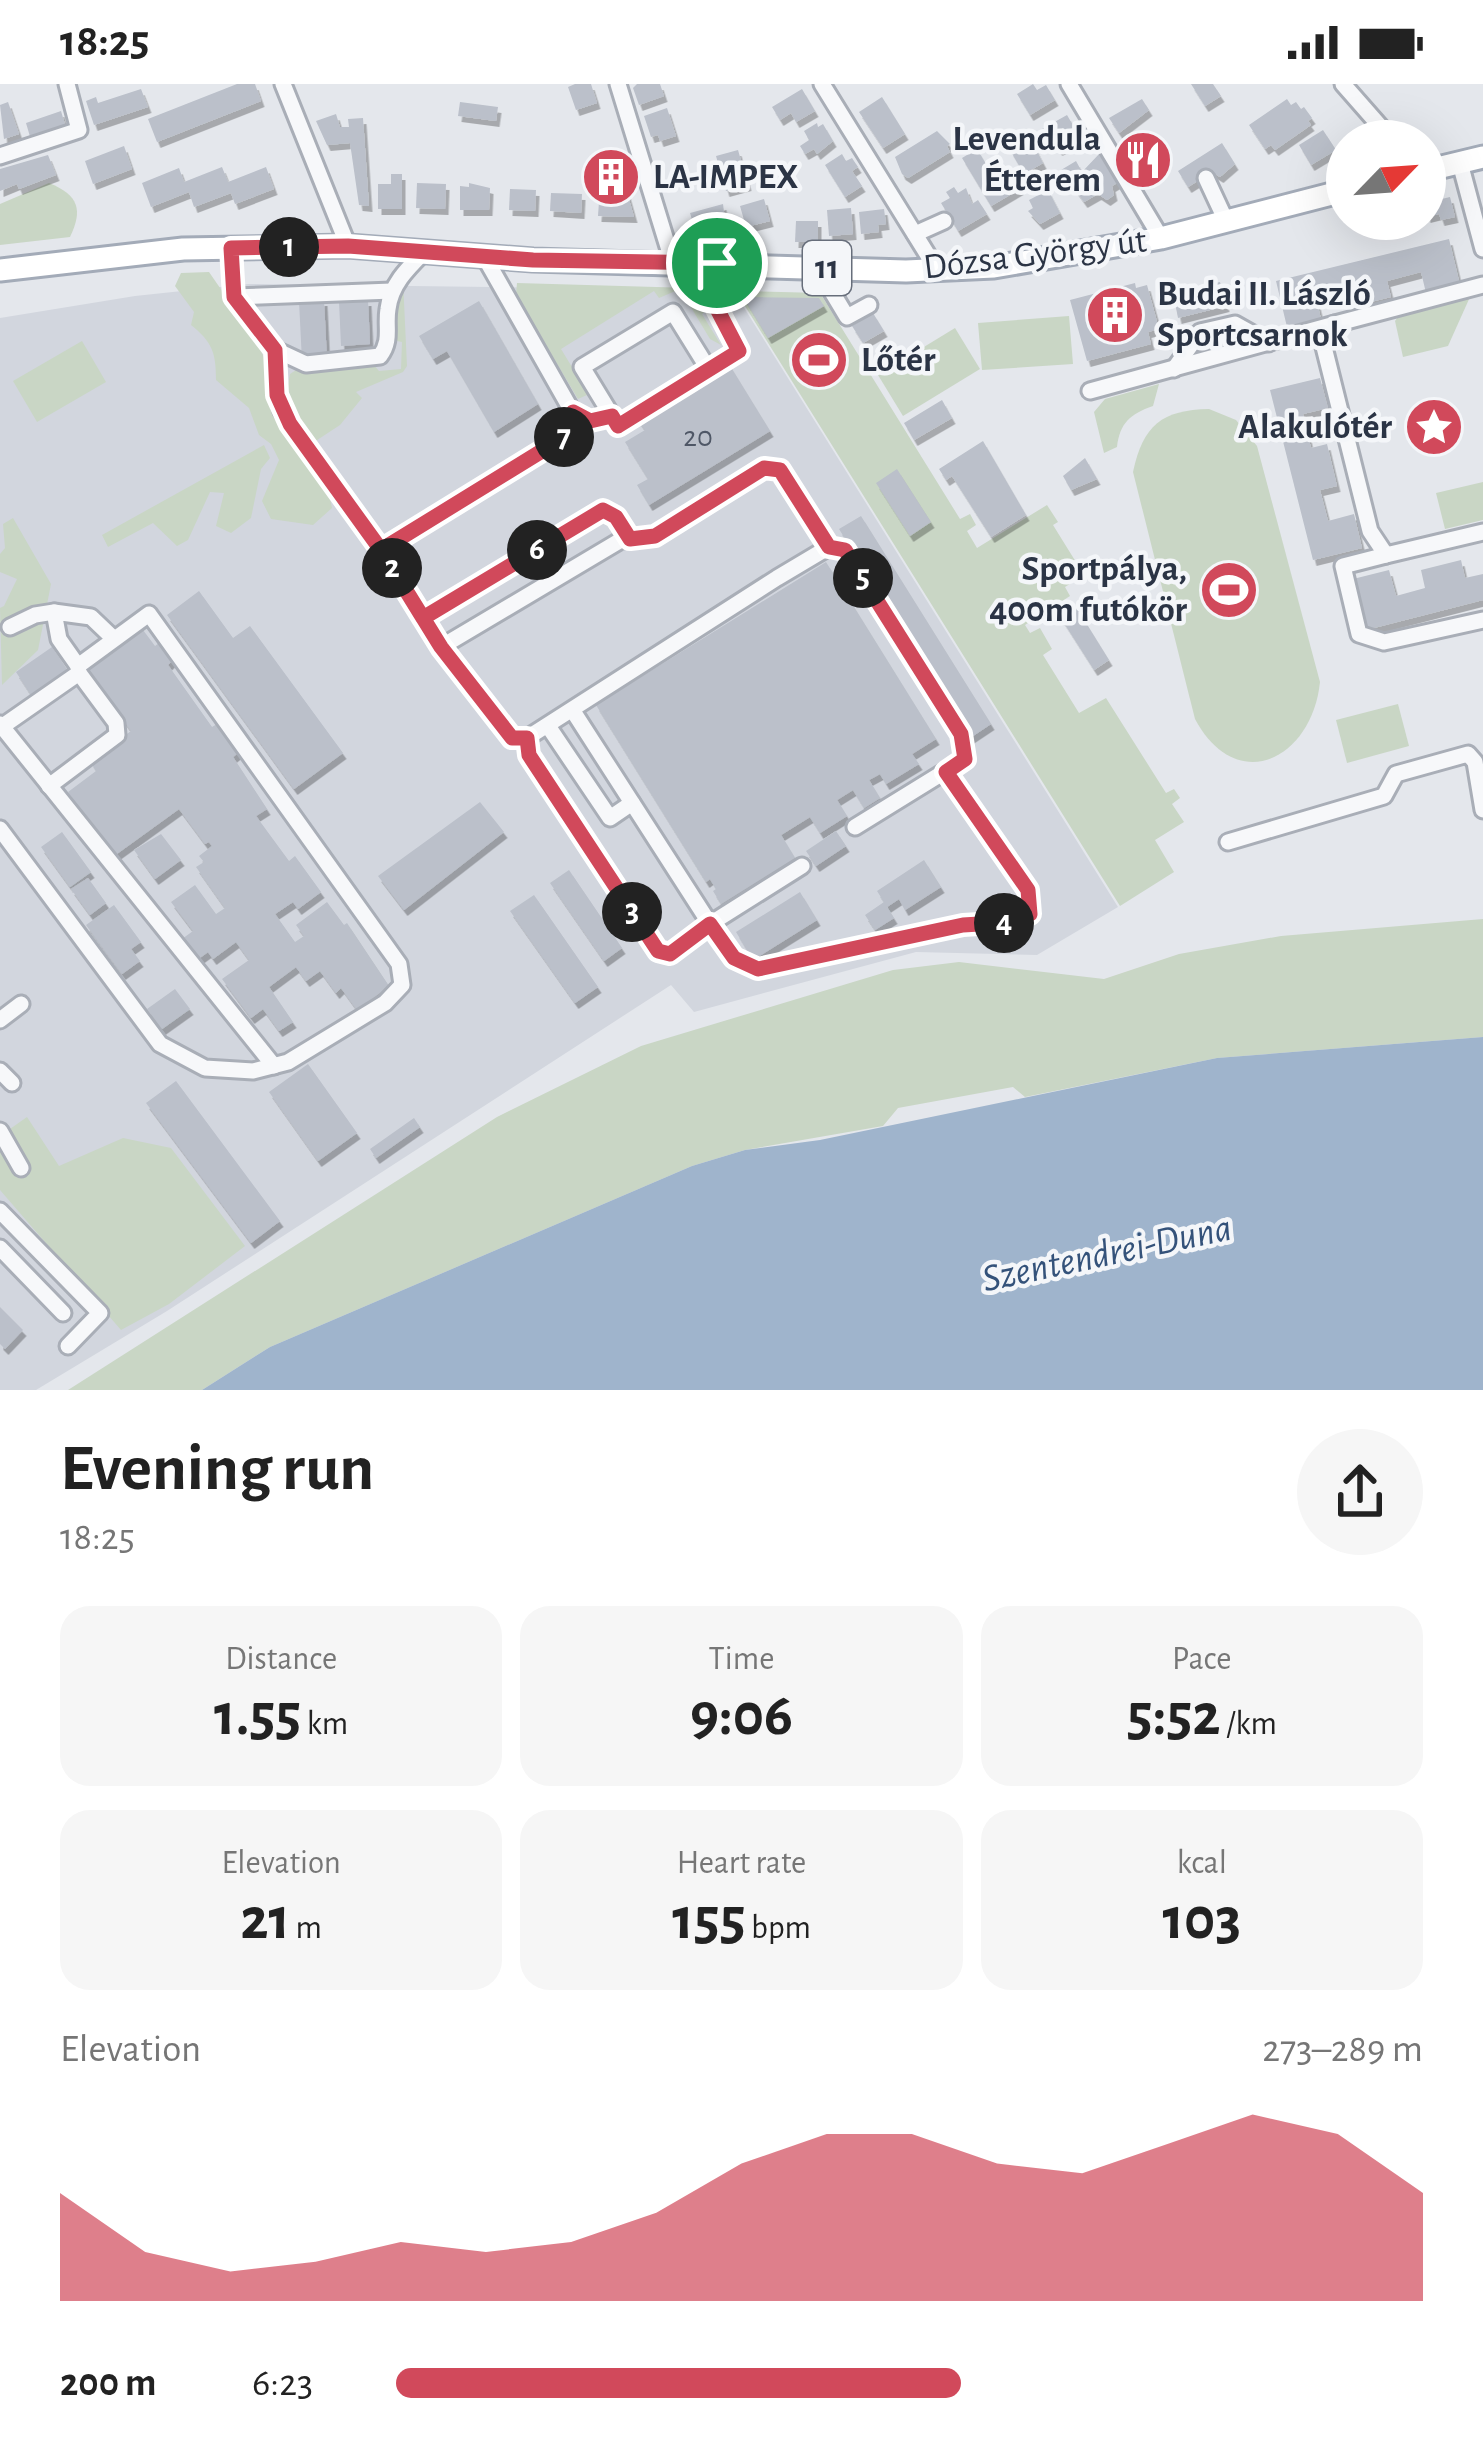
<!DOCTYPE html>
<meta charset="utf-8">
<style>
body{margin:0;font-family:"Alegreya Sans",sans-serif;background:#f6f6f6;color:#222;height:100vh;display:flex;flex-direction:column;font-size:45px;white-space:nowrap}
*{box-sizing:border-box;margin:0}
p{font-size:39px;color:#767676}
.icon{flex:none;width:66px;height:66px;fill:none;stroke:currentColor;stroke-width:2;stroke-linecap:round;stroke-linejoin:round}
.map{position:relative;height:1306px;overflow:hidden}
.panel{display:flex;flex-direction:column;background:#fff;flex:1}
.panel>*{flex:none}
.needle{width:78px;rotate:65deg}
.tools{position:absolute;left:1326px;top:36px;display:grid;gap:24px}
.tools a{display:grid;place-items:center;width:120px;height:120px;border-radius:50%;background:#fff;box-shadow:0 12px 48px #0002;font-size:60px}
.pin{position:absolute;display:grid;place-items:center;width:102px;height:102px;color:#fff;margin:-51px;border:6px solid #fff;border-radius:50%;box-shadow:0 3px 12px #0007}
.km{position:absolute;width:60px;height:60px;margin:-30px;border-radius:50%;background:#222;color:#fff;font-size:33px;line-height:60px;text-align:center}
.round{display:grid;place-items:center;flex:none;width:126px;height:126px;border-radius:63px;background:#f6f6f6}
.head{display:flex;align-items:center;justify-content:space-between;height:204px;padding:0 60px}
h1{font-size:66px;font-weight:600;line-height:90px}
.figures{display:grid;grid-template-columns:repeat(3,1fr);gap:18px;height:204px;padding:12px 60px}
.figures div{display:grid;align-content:center;border-radius:30px;background:#f6f6f6;text-align:center}
.figures b{font-size:60px;font-weight:600}
.figures small{font-size:33px;font-weight:400}
.figures p{font-size:33px}
.chart{height:336px;padding:24px 60px}
.chart p{display:flex;justify-content:space-between}
.chart svg{width:100%;height:216px;margin-top:12px;fill:#d1495b;opacity:.7}
ul{padding:0 60px;list-style:none;font-size:39px}
li{display:grid;grid-template-columns:192px 144px 1fr;align-items:center;height:90px}
li i{height:30px;border-radius:15px;background:#d1495b}
.status{display:flex;justify-content:space-between;align-items:center;height:84px;padding:0 60px;background:#fff;direction:ltr}
.status svg{height:33px;fill:currentColor}
.map>svg:first-child{display:block}
</style>
<div class="status"><b>18:25</b><svg viewBox="0 0 49 12"><path d="M0 12V9h3v3zM5 12V6h3v6zM10 12V3h3v9zM15 12V0h3v12zM26 1h20v11H26zM47 4h2v5h-2z"/></svg></div>
<div class="map">
<svg width="1483" height="1306" viewBox="0 0 1483 1306">
<defs>
<filter id="shadow"><feDropShadow dx="3.5" dy="6" stdDeviation="0" flood-color="#0004"/></filter>
</defs>
<rect width="100%" height="100%" fill="#e4e7ec"/>
<path fill="#d2d6de" d="M248 200 738 206V214L1118 823 1037 871 916 868 694 928 671 901 167 1227 36 1306H0V234L135 212Z"/>
<g fill="#c9d6c5">
<path d="M49 99C79 111 83 126 70 153L0 161V120Z"/>
<path d="M209 188 254 253 285 316 290 290 299 284 373 280 379 287 401 285 402 258 392 256 393 218 403 196 407 282 403 288 356 308 362 314 340 341 302 366 329 410 332 424 313 441 271 435 262 417 279 376 271 360 259 351 249 324 216 296C216 268 212 258 191 241L194 228 175 202 181 189Z"/>
<path d="M517 199 691 204 708 225 702 230 721 261 710 255 680 205 659 214 654 207 561 265 586 306 587 311 578 315 516 211Z"/>
<path d="M740 207 820 209 960 435 970 430 976 441 967 447 977 464 1047 421 1058 438 1053 441 1084 491 1065 503 1070 512 1025 541 1030 549 1040 544 1052 565 1043 571 1079 629 1106 614 1166 709 1174 705 1180 714 1172 720 1184 738 1155 756 1174 788 1120 822 740 214Z"/>
<path d="M1470 213 1448 262 1403 273 1395 237 1400 230Z"/>
<path d="M1069 232 1073 280 982 286 978 239Z"/>
<path d="M955 244 980 285 903 332 878 291Z"/>
<path d="M82 257 106 298 37 338 13 297Z"/>
<path d="M1159 300 1153 322C1130 330 1120 339 1117 363L1104 369 1094 328 1105 315Z"/>
<path d="M1209 325 1236 336 1257 362 1320 598C1312 675 1237 713 1195 635L1133 388C1143 341 1162 326 1209 325Z"/>
<path d="M264 361 270 374 261 385 251 434 231 449 216 442 224 409 210 408 188 456 177 462 153 439 108 463 102 451Z"/>
<path d="M1483 398V436L1445 445 1436 409Z"/>
<path d="M13 434 51 500 38 566 2 601 0 524 4 522 17 495 0 488V470L5 464 3 440Z"/>
<path d="M1398 620 1409 662 1347 679 1336 636Z"/>
<path d="M1483 835V953L1217 974 1025 1013 1013 1003 898 1024 883 1042 745 1066 692 1082 270 1263 202 1306H68L497 1033 641 962 893 886 959 878 1104 895 1179 870 1281 852Z"/>
<path d="M27 1033 59 1082 123 1054 171 1064 245 1162 169 1220 121 1246 0 1106V1052Z"/>
</g>
<path fill="#9fb4cc" d="M1483 953V1306H202L270 1263 692 1082 745 1066 820 1056 1217 974Z"/>
<g fill="#bbc0ca" filter="url(#shadow)">
<path d="M237 0H255L261 17 157 58 148 35Z"/>
<path d="M575 0H591L597 19 576 26 568 3Z"/>
<path d="M637 0H660L664 12 639 21 633 4Z"/>
<path d="M1033 0 1037 6 1046 1 1055 16 1030 31 1017 10Z"/>
<path d="M1191 0H1213L1221 12 1205 22Z"/>
<path d="M141 5 148 23 94 41 86 17 96 13 98 19Z"/>
<path d="M802 5 815 27 796 38 791 29 780 36 772 23Z"/>
<path d="M882 13 905 50 883 64 859 28Z"/>
<path d="M1142 15 1149 26 1119 49 1109 34Z"/>
<path d="M1287 15 1291 21 1296 18 1301 25 1304 23 1312 34 1308 37 1311 41 1275 66 1271 61 1265 65 1249 41Z"/>
<path d="M8 18 19 50 4 55 0 21Z"/>
<path d="M460 18 498 23 496 37 458 32Z"/>
<path d="M667 24 676 52 660 57 658 51 651 53 644 32Z"/>
<path d="M61 27 66 44 31 56 26 39Z"/>
<path d="M336 30 340 43H349L348 35 363 34 369 122 359 121 350 59 327 61 316 37Z"/>
<path d="M1067 31 1074 43 1075 48 1070 51 1073 58 1059 66 1042 45Z"/>
<path d="M817 39 818 43 823 40 833 57 817 70 814 65 805 70 800 62 809 56 804 47Z"/>
<path d="M1323 46 1336 66 1311 81 1299 61Z"/>
<path d="M937 47 950 60 947 62 950 68 908 94 902 90 895 73Z"/>
<path d="M1147 48 1160 67 1155 71 1158 75 1139 81 1127 62Z"/>
<path d="M1030 54 1043 79 1024 90 1010 66Z"/>
<path d="M1222 59 1235 80 1220 93 1212 88 1188 103 1178 87Z"/>
<path d="M124 62 132 85 93 100 85 77Z"/>
<path d="M977 65 998 100 1012 92 1020 105 991 122 962 74Z"/>
<path d="M738 66 748 101 726 107 716 72Z"/>
<path d="M616 69 634 133 598 132 602 74Z"/>
<path d="M1100 69 1117 99 1112 102 1114 111 1107 116 1098 110 1084 118 1061 86 1076 77 1082 88Z"/>
<path d="M842 70 846 77 852 74 858 83 852 87 862 102 845 113 825 81Z"/>
<path d="M48 71 56 91 19 105 17 100 0 107V85Z"/>
<path d="M222 83 228 98 266 83 274 105 235 120 231 109 194 123 189 108 151 123 142 99 179 84 184 98Z"/>
<path d="M391 90H402V125H378V100H391Z"/>
<path d="M417 99 446 100 445 125 416 124Z"/>
<path d="M469 99 490 104 489 126H460V102L469 103Z"/>
<path d="M954 103 958 109 966 104 972 120 978 116 987 130 958 147 941 119 950 114 946 108Z"/>
<path d="M510 105 536 106 535 127 509 126Z"/>
<path d="M1048 106 1060 129 1040 140 1028 127 1033 124 1029 116Z"/>
<path d="M551 109 582 110 581 129 550 127Z"/>
<path d="M1450 113 1455 133 1441 136 1439 130 1427 133 1425 119Z"/>
<path d="M764 115 770 137 746 143 740 122Z"/>
<path d="M723 120 726 144 702 151 700 144 695 146 690 129Z"/>
<path d="M851 124 853 150 829 152 827 126Z"/>
<path d="M884 125 886 140 878 141 879 148 861 150 859 128Z"/>
<path d="M796 137H818V158H795Z"/>
<path d="M1449 155 1460 201 1426 209 1421 188 1387 197 1391 213 1354 222 1350 205 1316 214 1321 235 1287 243 1276 197Z"/>
<path d="M1220 198 1226 222 1178 234 1173 209Z"/>
<path d="M1135 199 1136 204 1147 201 1159 245 1148 248 1151 260 1087 277 1070 216Z"/>
<path d="M743 213 819 214 824 222 768 254Z"/>
<path d="M324 216 327 276 302 277 299 217Z"/>
<path d="M368 216 370 260 341 262 339 217Z"/>
<path d="M479 217 538 320 494 348 447 267 433 275 419 252Z"/>
<path d="M873 229 884 247 863 259 852 242Z"/>
<path d="M727 277 770 347 649 421 637 401 648 395 625 358 645 346 638 336Z"/>
<path d="M1320 294 1328 324 1303 330 1311 364 1327 360 1337 402 1320 406 1328 437 1354 430 1362 464 1313 476 1270 306Z"/>
<path d="M942 316 952 334 914 356 904 339Z"/>
<path d="M983 357 1026 431 991 453 952 392 946 396 939 385Z"/>
<path d="M1085 374 1097 395 1071 406 1063 392Z"/>
<path d="M897 385 931 438 910 452 876 399Z"/>
<path d="M861 432 991 640 970 654 839 445Z"/>
<path d="M1461 476 1465 494 1483 490V516L1366 546 1353 495 1389 486 1396 512 1425 504 1421 486Z"/>
<path d="M826 478 936 655 912 670 919 680 886 700 880 690 869 696 880 714 864 724 853 706 837 716 847 732 820 749 810 733 781 751 795 774 721 820 713 807 716 805 710 795 706 798 596 621Z"/>
<path d="M199 507 233 554 250 542 343 669 294 705 167 531Z"/>
<path d="M1073 518 1109 576 1094 586 1057 528Z"/>
<path d="M143 546 155 562 159 559 172 577 168 581 212 643 217 640 238 669 233 673 267 725 256 732 289 777 295 772 321 808 298 825 293 818 275 830 295 858 304 852 296 841 327 818 344 841 347 839 389 902 357 926 341 904 336 909 320 887 306 897 296 883 269 903 293 938 279 947 263 925 251 934 222 895 249 876 236 858 213 875 208 868 197 876 182 855 193 847 171 818 195 801 216 830 225 824 196 783 204 778 199 772 212 762 209 758 205 760 179 725 114 772 68 708 96 687 90 677 131 647 123 636 119 639 83 589Z"/>
<path d="M52 563 68 587 33 614 16 588Z"/>
<path d="M480 718 504 748 404 826 378 792Z"/>
<path d="M836 747 846 762 816 782 806 767Z"/>
<path d="M62 748 91 788 70 803 41 763Z"/>
<path d="M161 750 181 776 155 795 134 766Z"/>
<path d="M924 776 941 803 905 826 899 815 887 823 894 834 875 846 865 831 884 818 877 807Z"/>
<path d="M569 786 622 864 604 877 550 799Z"/>
<path d="M88 794 106 819 90 831 71 805Z"/>
<path d="M800 808 817 836 753 876 736 848Z"/>
<path d="M534 811 598 903 575 919 510 827Z"/>
<path d="M114 821 141 858 131 865 140 877 122 890 86 841Z"/>
<path d="M175 905 190 925 162 945 147 925Z"/>
<path d="M308 980 357 1049 318 1077 269 1008Z"/>
<path d="M176 997 280 1137 251 1159 146 1019Z"/>
<path d="M414 1034 420 1043 376 1074 370 1065Z"/>
<path d="M0 1223 23 1246 5 1265 0 1260Z"/>
</g>
<g fill="none" stroke-linecap="round" stroke-linejoin="round">
<g stroke="#a9aeb7" stroke-width="21">
<g id="minor">
<path d="M283 0 348 162"/>
<path d="M618 0 673 179"/>
<path d="M822 0 937 186"/>
<path d="M1069 0 1161 154"/>
<path d="M1343 0 1393 57"/>
<path d="M0 72 79 46 67 0"/>
<path d="M1460 79 1483 165"/>
<path d="M1206 94 1226 137"/>
<path d="M915 150 944 137"/>
<path d="M231 164 234 213 276 266 306 280 380 272C392 256 385 243 388 225 391 200 408 184 425 167"/>
<path d="M484 172 573 329 590 337 612 332"/>
<path d="M826 184 832 208 847 233 869 221"/>
<path d="M1483 201 1335 240 1324 263 1370 447 1386 471 1483 448"/>
<path d="M234 213 392 207"/>
<path d="M276 266 277 311 282 327 381 466"/>
<path d="M1174 285 1200 248 1235 240 1269 259"/>
<path d="M709 286 673 228 582 283 618 342C658 317 699 292 739 267L714 219 717 179"/>
<path d="M1090 307 1335 240"/>
<path d="M573 329 571 343 563 354 381 466 441 563 512 654H527L777 494 829 463 845 466 961 650 965 675 855 743"/>
<path d="M1386 471 1343 482 1359 550 1384 558 1483 536"/>
<path d="M423 534 603 426 616 432 630 455"/>
<path d="M10 543 35 531 54 528"/>
<path d="M441 563 621 456 655 452 764 384 780 386 829 463"/>
<path d="M78 582 59 555 54 528 91 533 113 554"/>
<path d="M573 627 710 840 802 782"/>
<path d="M0 640 274 982"/>
<path d="M548 642 610 734 632 719"/>
<path d="M0 644 79 589 78 582 149 530 399 880 402 901 385 919 288 978 253 987 205 984 160 960 0 745"/>
<path d="M527 654 529 672 658 867 670 870 710 840 734 874 759 885 963 841 1013 838 1031 830 1028 806 946 688"/>
<path d="M49 702 117 651 116 639 79 589"/>
<path d="M1228 758 1384 712 1396 690 1468 670 1475 678 1483 726"/>
<path d="M0 936 21 920"/>
<path d="M0 987 12 999"/>
<path d="M0 1047 21 1084"/>
<path d="M0 1127 100 1229 68 1262"/>
<path d="M0 1164 63 1229"/>
</g>
</g>
<g stroke="#a3abb8" stroke-width="27">
<g id="major">
<path d="M1425 87 1483 73"/>
<path d="M0 186 183 165 348 162 533 176 906 187 994 183 1161 154 1347 106"/>
</g>
</g>
<use href="#minor" stroke="#f7f8fa" stroke-width="15"/>
<use href="#major" stroke="#fff" stroke-width="21"/>
</g>
<g fill="none" stroke-linecap="round" stroke-linejoin="round">
<g stroke="#fff" stroke-width="24">
<path id="route" d="M717 179 533 176 348 162 231 164 234 213 275 266 277 311 290 340 381 466 441 563 512 654H527L529 671 658 867 670 870 710 840 734 874 758 885 963 841 1012 838 1030 830 1028 806 946 688 965 675 961 650 845 466 829 463 780 386 764 384 655 452 630 455 616 433 603 426 423 534 381 466 563 354 571 343 573 328 590 337 612 332 618 342 739 267 714 219 717 179"/>
</g>
<use href="#route" stroke="#d1495b" stroke-width="15"/>
</g>
<defs>
<g id="restaurant-disc" transform="scale(3)"><circle r="9.5" fill="#d1495b" stroke="#f4f6f9"/><path d="M-5-6h1v4h1v-4h1v4h1v-4h1v5L-1.5 .5V6h-2V.5L-5-1ZM5-6V6H3V1.5H1.5Q1.5-4 5-6Z" fill="#fff"/></g>
<g id="building-disc" transform="scale(3)"><circle r="9.5" fill="#d1495b" stroke="#f4f6f9"/><path d="M-4-6H4V6H1V3H-1V6H-4ZM-2.5-4.3h1.7v1.8h-1.7ZM.8-4.3h1.7v1.8H.8ZM-2.5-1h1.7V.8h-1.7ZM.8-1h1.7V.8H.8Z" fill="#fff"/></g>
<g id="stadium-disc" transform="scale(3)"><circle r="9.5" fill="#d1495b" stroke="#f4f6f9"/><path d="M0-5a6.5 5 0 1 0 0 10a6.5 5 0 1 0 0-10ZM-3.5-1.8h7v3.6h-7Z" fill="#fff"/></g>
<g id="sight-disc" transform="scale(3)"><circle r="9.5" fill="#d1495b" stroke="#f4f6f9"/><path d="M0-6L1.8-2.2L6-1.7L2.9 1.2L3.7 5.4L0 3.3L-3.7 5.4L-2.9 1.2L-6-1.7L-1.8-2.2Z" fill="#fff"/></g>
</defs>
<g fill-rule="evenodd">
<use href="#restaurant-disc" x="1143" y="76"/>
<use href="#building-disc" x="611" y="93"/>
<use href="#building-disc" x="1115" y="231"/>
<use href="#stadium-disc" x="819" y="276"/>
<use href="#sight-disc" x="1434" y="343"/>
<use href="#stadium-disc" x="1229" y="506"/>
</g>
<g text-anchor="middle" dominant-baseline="central" stroke-width="9" stroke-linejoin="round" paint-order="stroke">
<g font-size="30" fill="#4f5766">
<text x="698" y="353">20</text>
</g>
<rect fill="#f4f6f9" stroke="#676e7b" stroke-width="3" x="803" y="157" width="48" height="54" rx="9"/>
<g font-size="33" font-weight="bold" fill="#2b3445">
<text x="827" y="184">11</text>
</g>
<g font-size="36" font-weight="bold" fill="#2b3445" stroke="#f4f6f9" text-anchor="end">
<text x="1101" y="55">Levendula<tspan x="1101" dy="41">Étterem</tspan></text>
<text x="653" y="93" text-anchor="start">LA-IMPEX</text>
<text x="1157" y="210" text-anchor="start">Budai II. László<tspan x="1157" dy="41">Sportcsarnok</tspan></text>
<text x="861" y="276" text-anchor="start">Lőtér</text>
<text x="1392" y="343">Alakulótér</text>
<text x="1187" y="485">Sportpálya,<tspan x="1187" dy="41">400m futókör</tspan></text>
</g>
<g font-size="36" fill="#2b3445" stroke="#f4f6f9">
<text transform="translate(1035 170) rotate(-7)">Dózsa György út</text>
</g>
<g font-size="39" font-style="italic" fill="#34527a" stroke="#f4f6f9">
<text transform="translate(1107 1170) rotate(-12)">Szentendrei-Duna</text>
</g>
</g>
</svg>
<div class="tools">
<a><svg class="needle" viewBox="-14 -14 28 28"><path d="M0-13l5 13h-10z" fill="#e53935"/><path d="M0 13l5-13h-10z" fill="#767676"/></svg></a>
</div>
<div class="pin" style="left:717px;top:179px;background:#1e9e55"><svg class="icon" aria-label="arrive" viewBox="0 0 24 24"><path d="M6 21V4h12l-3 4 3 4H6"/></svg></div>
<b class="km" style="left:289px;top:163px">1</b>
<b class="km" style="left:392px;top:484px">2</b>
<b class="km" style="left:632px;top:828px">3</b>
<b class="km" style="left:1004px;top:839px">4</b>
<b class="km" style="left:863px;top:494px">5</b>
<b class="km" style="left:537px;top:466px">6</b>
<b class="km" style="left:564px;top:353px">7</b>
</div>
<section class="panel">
<div class="head"><div><h1>Evening run</h1><p>18:25</p></div><a class="round"><svg class="icon" aria-label="share" viewBox="0 0 24 24"><path d="M12 15V3M7 8l5-5 5 5M5 13v7h14v-7"/></svg></a></div>
<div class="figures">
<div><p>Distance</p><b>1.55<small> km</small></b></div>
<div><p>Time</p><b>9:06</b></div>
<div><p>Pace</p><b>5:52<small> /km</small></b></div>
</div>
<div class="figures">
<div><p>Elevation</p><b>21<small> m</small></b></div>
<div><p>Heart rate</p><b>155<small> bpm</small></b></div>
<div><p>kcal</p><b>103</b></div>
</div>
<div class="chart"><p><span>Elevation</span>273–289 m</p>
<svg viewBox="0 0 160 44" preserveAspectRatio="none"><path d="M0 44V22L10 34L20 38L30 36L40 32L50 34L60 32L70 26L80 16L90 10L100 10L110 16L120 18L130 12L140 6L150 10L160 22V44z"/></svg>
</div>
<ul>
<li><b>200 m</b>6:23<i style="width:55%"></i></li>
</ul>
</section>
